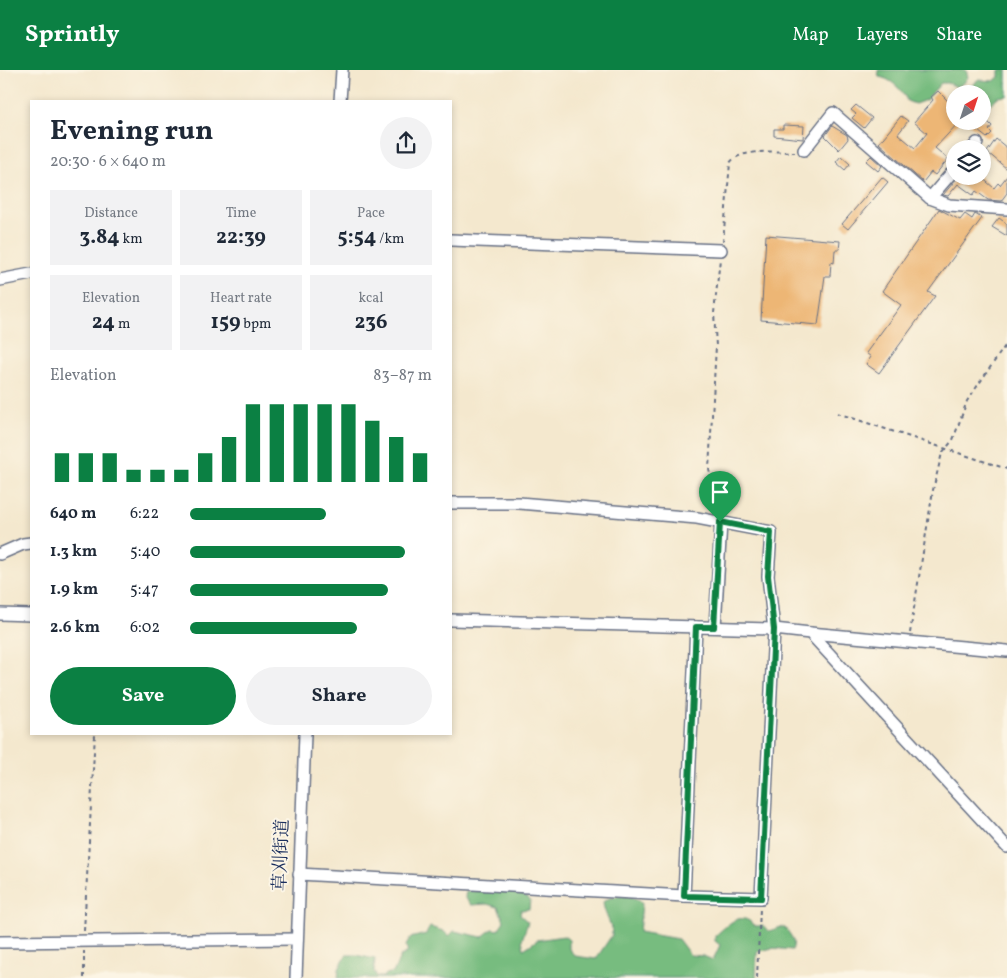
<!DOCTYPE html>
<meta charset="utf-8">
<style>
body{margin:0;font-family:Vollkorn,"Noto Serif JP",serif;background:#f2f2f3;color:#1f2937;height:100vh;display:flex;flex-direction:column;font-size:19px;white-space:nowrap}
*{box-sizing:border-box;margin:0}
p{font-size:16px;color:#747a83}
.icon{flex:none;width:28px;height:28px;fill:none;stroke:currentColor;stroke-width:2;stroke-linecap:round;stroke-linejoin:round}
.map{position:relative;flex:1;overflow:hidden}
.panel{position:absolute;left:30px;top:30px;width:422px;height:635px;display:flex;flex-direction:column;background:#fff;border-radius:0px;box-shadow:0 2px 8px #0003}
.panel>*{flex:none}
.needle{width:32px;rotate:39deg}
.fabs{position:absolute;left:946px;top:15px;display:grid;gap:10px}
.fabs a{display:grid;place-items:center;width:45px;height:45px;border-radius:50%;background:#fff;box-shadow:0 2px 8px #0003;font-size:25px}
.pin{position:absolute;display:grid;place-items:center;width:42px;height:42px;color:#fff;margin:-51px -21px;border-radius:50% 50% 50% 0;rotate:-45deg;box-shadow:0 0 5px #0007}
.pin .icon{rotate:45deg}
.round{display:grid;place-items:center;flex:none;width:52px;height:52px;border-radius:26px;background:#f2f2f3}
.overview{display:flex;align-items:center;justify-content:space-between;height:85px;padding:0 20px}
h1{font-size:28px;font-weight:700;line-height:38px}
.stats{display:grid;grid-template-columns:repeat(3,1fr);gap:8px;height:85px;padding:5px 20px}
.stats div{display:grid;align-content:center;border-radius:0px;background:#f2f2f3;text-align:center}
.stats b{font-size:21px;font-weight:700}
.stats small{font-size:14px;font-weight:400}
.stats p{font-size:14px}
.chart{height:140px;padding:10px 20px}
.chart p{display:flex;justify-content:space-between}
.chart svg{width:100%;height:90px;margin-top:5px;stroke:#0b8043;stroke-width:6}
.action{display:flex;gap:10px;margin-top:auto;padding:10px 20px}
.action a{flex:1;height:58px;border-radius:30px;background:#0b8043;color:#fff;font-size:20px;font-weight:700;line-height:58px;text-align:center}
.action a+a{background:#f2f2f3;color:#1f2937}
ul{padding:0 20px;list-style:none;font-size:16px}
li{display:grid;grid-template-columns:80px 60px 1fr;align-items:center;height:38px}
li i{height:12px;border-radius:6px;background:#0b8043}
header{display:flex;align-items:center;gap:30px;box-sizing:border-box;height:70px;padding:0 25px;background:#0b8043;color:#fff}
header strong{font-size:24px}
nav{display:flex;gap:28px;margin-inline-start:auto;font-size:18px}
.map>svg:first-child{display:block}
</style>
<header>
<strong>Sprintly</strong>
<nav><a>Map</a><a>Layers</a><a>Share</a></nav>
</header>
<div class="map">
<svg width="1007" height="908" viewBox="0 0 1007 908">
<rect width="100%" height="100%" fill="#fcf5e5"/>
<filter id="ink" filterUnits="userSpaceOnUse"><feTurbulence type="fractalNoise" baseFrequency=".02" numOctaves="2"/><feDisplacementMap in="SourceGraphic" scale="10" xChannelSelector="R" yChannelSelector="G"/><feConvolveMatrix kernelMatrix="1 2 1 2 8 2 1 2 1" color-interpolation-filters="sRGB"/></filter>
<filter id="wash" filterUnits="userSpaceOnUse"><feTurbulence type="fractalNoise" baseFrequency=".0096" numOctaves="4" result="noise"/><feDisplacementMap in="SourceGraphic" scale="20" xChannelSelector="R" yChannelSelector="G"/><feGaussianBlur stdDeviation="1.12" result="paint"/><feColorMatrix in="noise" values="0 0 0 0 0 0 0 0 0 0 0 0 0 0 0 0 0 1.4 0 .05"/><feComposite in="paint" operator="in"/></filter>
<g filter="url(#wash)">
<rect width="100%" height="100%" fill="#f4e8ce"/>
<g fill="#77bc7f" stroke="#49766e">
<path d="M878 0H966L968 7 964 13 957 17 949 13H941L926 30 915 34 907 31C903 20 890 8 879 7Z"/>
<path d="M999 0H1007V26L998 27 983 40 982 24H963L978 10 994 11 999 7Z"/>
<path d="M466 821C483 821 517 817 530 830L529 839 521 840 520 845 528 852 522 870 524 879 537 870 564 866 569 870V879L575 886 596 889 612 865C613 855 604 845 603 832 612 824 635 823 642 834L639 862 678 869 690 885 703 886 713 890 720 875 715 871V866C728 855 740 839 755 856H763L769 861 781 857 785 858C791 865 796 872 792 880L772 878 757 882 756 908H338L339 899 346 885H356L375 889 374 901 377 907H384L386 904 393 903 400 887 408 882 406 876 410 868 426 864 430 857 443 861 449 866 454 861 482 867 492 859 498 860 504 851 498 837 487 834 471 835 465 827Z"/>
</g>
<g id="blocks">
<g fill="#edb674">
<path d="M938 21 955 38V51H960L935 78 948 89 935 105 931 102 923 112 879 73 901 46 908 51 898 64 915 78 927 63 914 52 933 30 931 27Z"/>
<path d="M856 35 872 48 864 58 852 48 856 44 851 40Z"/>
<path d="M965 51H987L992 56 989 60 992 63 987 68Z"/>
<path d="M783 55 804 56 803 69 774 66V59H783Z"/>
<path d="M832 56 847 65 848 69 839 80 825 66Z"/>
<path d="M996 69 1007 78V99L987 82Z"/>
<path d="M841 86 850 94 845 100 836 92Z"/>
<path d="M871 86 882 96 878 101 866 91Z"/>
<path d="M959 106H980L994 118 998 113 1000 115 1007 106V123L1001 131 988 130 976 121 973 125 958 114 948 126 943 125Z"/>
<path d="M882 107 888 112 848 159 842 154Z"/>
<path d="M939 139 960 150 965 144 972 149 975 144 982 148 928 222 935 226 879 303 866 294 871 287 866 283 901 235 882 221Z"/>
<path d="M999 148 1007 154V166L992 157Z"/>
<path d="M766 165 840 171 839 180H835L834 193 831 192 830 206H825L818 255 761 250Z"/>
</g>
</g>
</g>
<g filter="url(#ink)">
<use href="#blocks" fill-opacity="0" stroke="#677085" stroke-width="1"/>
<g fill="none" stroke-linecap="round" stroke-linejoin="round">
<g stroke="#677085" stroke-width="14">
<g id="minor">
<path d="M340 31 342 0"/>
<path d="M972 79 977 73"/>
<path d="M804 80 833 43 930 128 949 135 1007 139"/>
<path d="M930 128 955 99"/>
<path d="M451 170 721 180"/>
<path d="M0 210 31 204"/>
<path d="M0 484 23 474 31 473"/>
<path d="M0 544 31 545"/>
<path d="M451 550 774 559 810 563 1007 777"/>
<path d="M715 557 721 452"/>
<path d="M810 563 1007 581"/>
<path d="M299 804 684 826 761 828 774 559 768 506 771 462 697 448 519 433H451"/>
<path d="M684 826 696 557"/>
<path d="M0 872 297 869"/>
<path d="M296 908 305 664"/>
</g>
</g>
<g stroke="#677085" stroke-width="2" stroke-dasharray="4 4" stroke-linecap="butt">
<path d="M723 172 730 93C739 78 779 82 795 82"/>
<path d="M837 343 1007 399"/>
<path d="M717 442 709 399 716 276 714 243 720 189"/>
<path d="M910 563 933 420 942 383 953 370 967 331 1007 273"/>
<path d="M84 861 95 664"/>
<path d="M84 908V881"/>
<path d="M757 908 760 838"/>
</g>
<use href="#minor" stroke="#fff" stroke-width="11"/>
</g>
</g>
<g fill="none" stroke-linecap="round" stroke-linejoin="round" filter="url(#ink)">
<g stroke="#fff" stroke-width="10">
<path id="route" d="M720 452 771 462 768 506 774 559 761 828 684 826 696 557H714Z"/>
</g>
<use href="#route" stroke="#0b8043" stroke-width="6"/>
</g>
<g text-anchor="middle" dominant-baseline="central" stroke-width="4" stroke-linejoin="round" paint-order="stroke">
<g font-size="18" fill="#1b2f5e" stroke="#fcf5e5">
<text transform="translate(282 785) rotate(-88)">草刈街道</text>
</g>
</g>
</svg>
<div class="fabs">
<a><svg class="needle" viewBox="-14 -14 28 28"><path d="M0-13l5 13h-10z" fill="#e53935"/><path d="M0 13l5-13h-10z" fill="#747a83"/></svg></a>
<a><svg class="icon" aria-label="layers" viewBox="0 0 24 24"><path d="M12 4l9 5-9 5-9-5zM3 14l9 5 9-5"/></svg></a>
</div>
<div class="pin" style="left:720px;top:452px;background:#1e9e55"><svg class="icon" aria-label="arrive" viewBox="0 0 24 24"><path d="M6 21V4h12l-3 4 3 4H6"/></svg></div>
<section class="panel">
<div class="overview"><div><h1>Evening run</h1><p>20:30 · 6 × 640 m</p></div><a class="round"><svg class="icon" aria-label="share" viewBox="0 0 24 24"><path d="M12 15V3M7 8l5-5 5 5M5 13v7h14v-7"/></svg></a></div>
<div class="stats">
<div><p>Distance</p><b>3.84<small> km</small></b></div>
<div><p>Time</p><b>22:39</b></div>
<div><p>Pace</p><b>5:54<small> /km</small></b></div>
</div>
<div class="stats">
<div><p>Elevation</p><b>24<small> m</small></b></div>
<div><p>Heart rate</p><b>159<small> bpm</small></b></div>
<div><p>kcal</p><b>236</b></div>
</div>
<div class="chart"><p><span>Elevation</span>83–87 m</p>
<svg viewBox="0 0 160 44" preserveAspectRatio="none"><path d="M5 44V30M15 44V30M25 44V30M35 44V38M45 44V38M55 44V38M65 44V30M75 44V22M85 44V6M95 44V6M105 44V6M115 44V6M125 44V6M135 44V14M145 44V22M155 44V30"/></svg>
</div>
<ul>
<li><b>640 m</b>6:22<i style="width:56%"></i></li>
<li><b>1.3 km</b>5:40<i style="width:89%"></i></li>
<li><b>1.9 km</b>5:47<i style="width:82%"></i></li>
<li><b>2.6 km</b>6:02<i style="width:69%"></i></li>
</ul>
<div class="action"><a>Save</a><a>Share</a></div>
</section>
</div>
